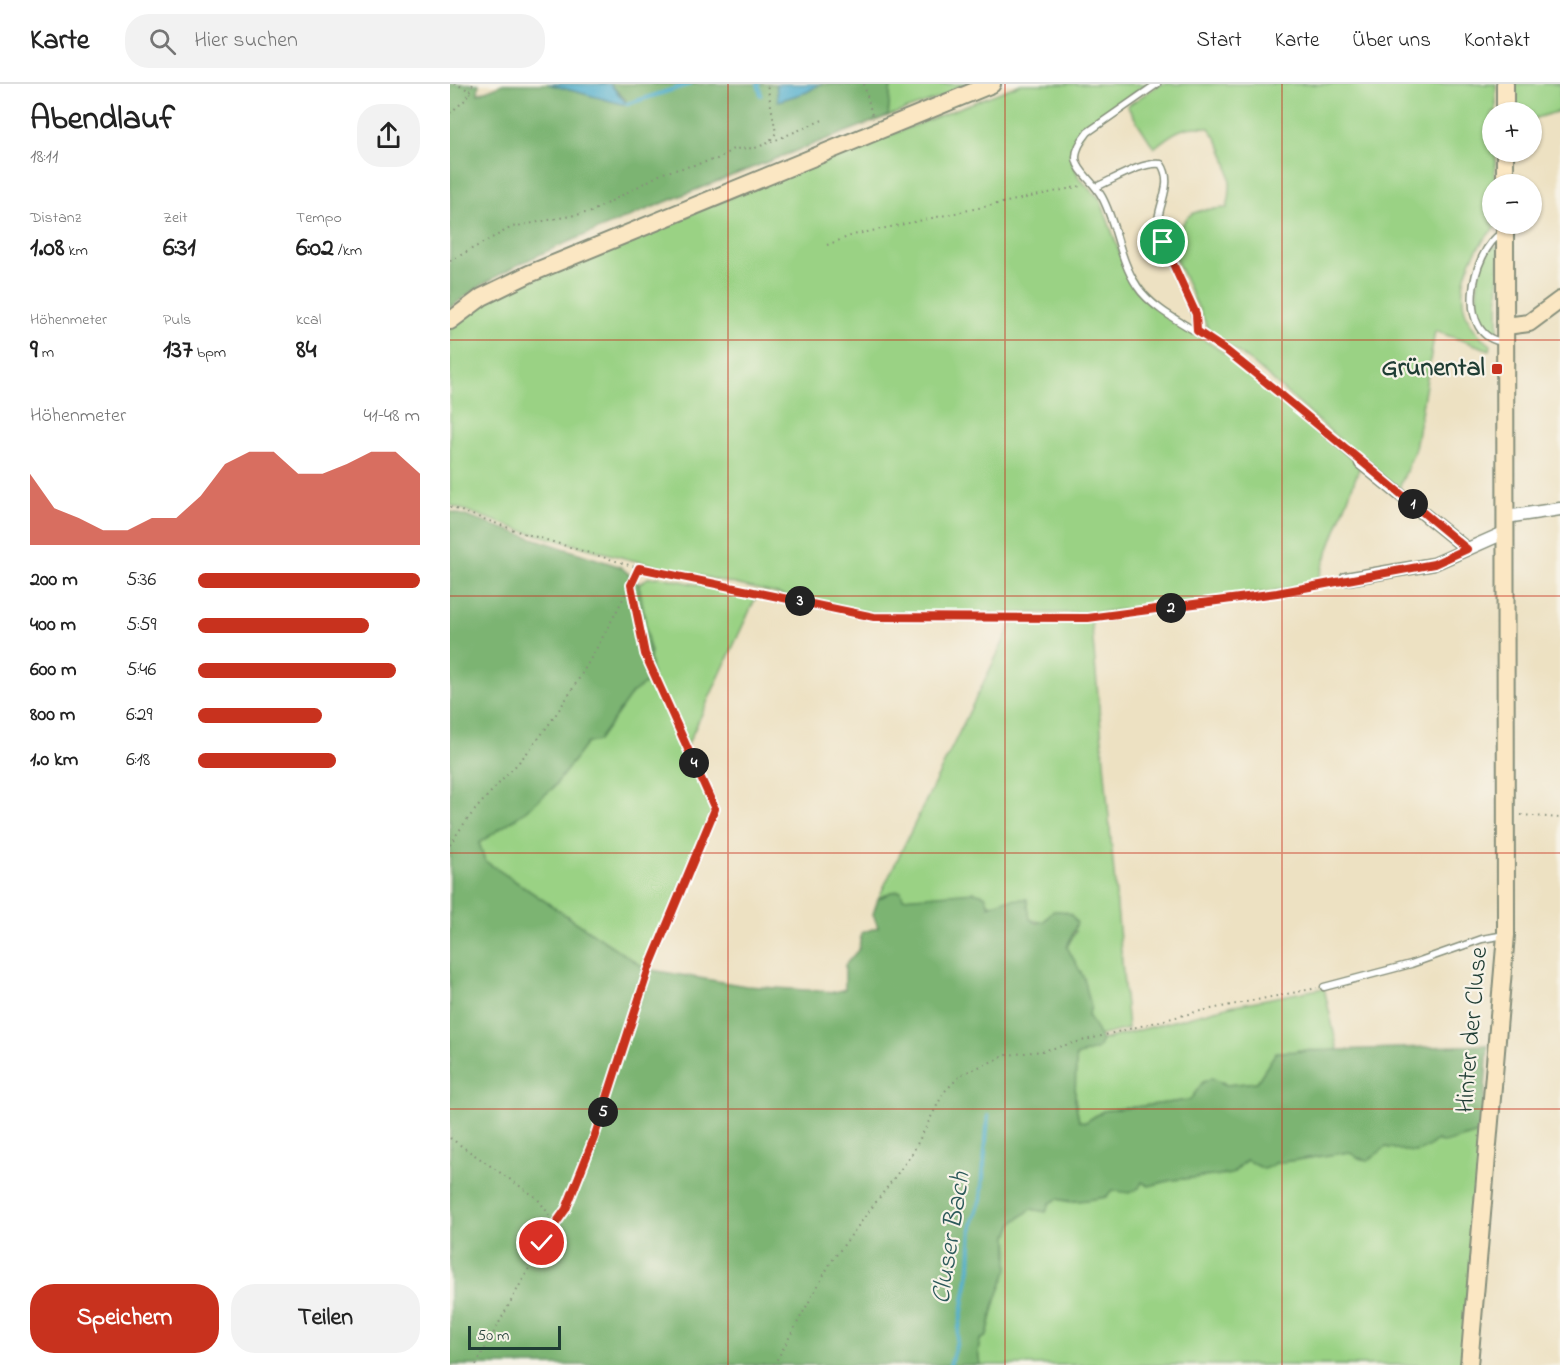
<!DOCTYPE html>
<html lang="de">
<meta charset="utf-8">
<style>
body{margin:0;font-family:"Indie Flower",sans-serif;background:#f2f2f2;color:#222;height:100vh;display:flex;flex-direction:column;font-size:22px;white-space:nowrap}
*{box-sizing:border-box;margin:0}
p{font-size:20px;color:#767676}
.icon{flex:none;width:33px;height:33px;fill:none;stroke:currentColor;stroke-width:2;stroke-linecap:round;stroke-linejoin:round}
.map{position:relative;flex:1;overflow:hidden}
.panel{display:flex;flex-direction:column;background:#fff;width:450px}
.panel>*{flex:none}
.buttons{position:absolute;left:1032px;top:18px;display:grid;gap:12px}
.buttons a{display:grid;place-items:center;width:60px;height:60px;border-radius:50%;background:#fff;box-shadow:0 2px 4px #0004;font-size:30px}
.scale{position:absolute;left:18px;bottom:15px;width:93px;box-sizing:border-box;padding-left:6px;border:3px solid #1f3d34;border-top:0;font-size:16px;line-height:21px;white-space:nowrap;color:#1f3d34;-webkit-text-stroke:4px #f7f3e8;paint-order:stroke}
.pin{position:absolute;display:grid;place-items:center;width:51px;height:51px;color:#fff;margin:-26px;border:3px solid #fff;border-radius:50%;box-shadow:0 2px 6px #0007}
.km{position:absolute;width:30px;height:30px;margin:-15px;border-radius:50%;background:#222;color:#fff;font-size:16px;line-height:30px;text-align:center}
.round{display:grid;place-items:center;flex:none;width:63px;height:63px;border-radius:24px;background:#f2f2f2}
.head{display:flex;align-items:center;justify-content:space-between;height:102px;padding:0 30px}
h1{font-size:33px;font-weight:700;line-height:45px}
.stats{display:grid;grid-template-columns:repeat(3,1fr);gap:9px;height:102px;padding:6px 30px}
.stats div{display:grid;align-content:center}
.stats b{font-size:26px;font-weight:700}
.stats small{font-size:16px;font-weight:400}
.stats p{font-size:16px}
.chart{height:168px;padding:12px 30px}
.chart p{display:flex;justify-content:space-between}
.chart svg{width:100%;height:108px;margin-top:6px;fill:#c8321e;opacity:.7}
.action{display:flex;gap:12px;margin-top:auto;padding:12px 30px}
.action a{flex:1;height:69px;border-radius:24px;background:#c8321e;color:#fff;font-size:24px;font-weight:700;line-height:69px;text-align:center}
.action a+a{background:#f2f2f2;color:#222}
ul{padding:0 30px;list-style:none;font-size:20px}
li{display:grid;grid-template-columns:96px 72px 1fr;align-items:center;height:45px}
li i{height:15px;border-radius:8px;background:#c8321e}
header{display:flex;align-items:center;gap:36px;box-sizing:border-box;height:84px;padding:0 30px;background:#fff;border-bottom:2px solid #e0e0e0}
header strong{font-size:28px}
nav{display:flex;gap:33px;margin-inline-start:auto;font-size:21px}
.search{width:420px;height:54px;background:#f2f2f2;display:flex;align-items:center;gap:15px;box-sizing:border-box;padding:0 21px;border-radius:24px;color:#767676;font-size:22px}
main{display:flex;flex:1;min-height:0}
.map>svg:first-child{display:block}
</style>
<header>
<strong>Karte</strong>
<div class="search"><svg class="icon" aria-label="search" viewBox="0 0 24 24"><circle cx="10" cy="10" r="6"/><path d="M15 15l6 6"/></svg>Hier suchen</div>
<nav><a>Start</a><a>Karte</a><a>Über uns</a><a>Kontakt</a></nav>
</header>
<main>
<section class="panel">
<div class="head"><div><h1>Abendlauf</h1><p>18:11</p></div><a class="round"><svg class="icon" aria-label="share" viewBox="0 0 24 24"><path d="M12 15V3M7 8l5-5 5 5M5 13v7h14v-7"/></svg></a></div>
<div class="stats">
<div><p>Distanz</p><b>1.08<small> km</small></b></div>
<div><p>Zeit</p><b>6:31</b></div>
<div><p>Tempo</p><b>6:02<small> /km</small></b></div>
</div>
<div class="stats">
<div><p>Höhenmeter</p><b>9<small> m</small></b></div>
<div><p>Puls</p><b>137<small> bpm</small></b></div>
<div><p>kcal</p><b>84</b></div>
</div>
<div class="chart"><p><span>Höhenmeter</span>41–48 m</p>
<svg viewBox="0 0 160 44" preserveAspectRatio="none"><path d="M0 44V15L10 29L20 33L30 38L40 38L50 33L60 33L70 24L80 11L90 6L100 6L110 15L120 15L130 11L140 6L150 6L160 15V44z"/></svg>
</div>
<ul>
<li><b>200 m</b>5:36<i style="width:100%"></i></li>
<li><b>400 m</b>5:59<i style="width:77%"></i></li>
<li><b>600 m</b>5:46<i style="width:89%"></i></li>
<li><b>800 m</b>6:29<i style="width:56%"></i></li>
<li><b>1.0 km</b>6:18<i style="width:62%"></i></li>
</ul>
<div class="action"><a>Speichern</a><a>Teilen</a></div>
</section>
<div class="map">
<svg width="1110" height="1281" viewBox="0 0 1110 1281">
<rect width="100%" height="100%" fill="#f7f3e8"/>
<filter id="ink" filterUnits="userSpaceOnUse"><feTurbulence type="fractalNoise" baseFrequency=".0167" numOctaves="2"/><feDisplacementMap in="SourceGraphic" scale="12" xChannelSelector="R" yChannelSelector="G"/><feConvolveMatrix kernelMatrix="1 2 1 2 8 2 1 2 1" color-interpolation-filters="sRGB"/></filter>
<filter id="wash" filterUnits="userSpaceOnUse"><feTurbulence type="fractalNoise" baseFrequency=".008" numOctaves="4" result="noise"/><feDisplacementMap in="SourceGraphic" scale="24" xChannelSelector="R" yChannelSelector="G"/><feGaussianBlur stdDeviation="1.35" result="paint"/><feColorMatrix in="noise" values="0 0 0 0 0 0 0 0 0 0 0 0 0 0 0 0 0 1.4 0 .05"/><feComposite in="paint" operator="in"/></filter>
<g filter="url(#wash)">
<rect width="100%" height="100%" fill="#ede1c2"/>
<g fill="#9ad284" stroke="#5c885c" stroke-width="1.5">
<path d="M441 0H530L438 32Z"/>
<path d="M571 0H698L636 42 623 64V78L629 94 650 115 677 189 712 228 776 270 910 382 866 500 758 517 641 529H424L366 519 178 475 70 446 0 421V243L35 216 283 112Z"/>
<path d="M710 0H1046V28H1042V68H1046L1042 140H1046V142C1011 178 995 227 1041 261L1040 266 985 247 965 365 948 407 804 280 759 247 722 167C734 129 737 126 777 124 785 97 777 66 759 44 735 40 723 48 704 64L677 22Z"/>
<path d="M1062 0H1110V27L1082 35V28H1061Z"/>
<path d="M1043 163H1049L1048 247 1043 249 1029 240C1025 220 1025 177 1043 163Z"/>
<path d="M211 493 306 513 236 664 263 725 196 885 35 777 29 759 69 732 103 704 137 659 148 657 182 609 188 602 196 600 201 567 195 549 189 500 198 494Z"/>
<path d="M565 534H641L678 945 649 952 638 931 641 923 633 894 617 863 626 847C589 836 554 834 524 809L453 814 450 807 441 808 428 815Z"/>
<path d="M874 904 888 967 847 966 815 985 807 998 776 1001 773 998H753L740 1016 653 1027 636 1038 629 1037 625 1015 626 972 647 965 652 956 780 922Z"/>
<path d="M1032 1048 1012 1281H530L528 1267 530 1256 537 1251 559 1167 558 1152 563 1139 581 1125 596 1128 600 1119 607 1115 620 1118 656 1113 662 1106 692 1098 699 1102 722 1096 782 1090 796 1076 814 1085 826 1079 899 1068 908 1074 918 1076 936 1063C959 1067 967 1074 987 1056L994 1059Z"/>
</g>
<g fill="#7bb472" stroke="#4d7853" stroke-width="1.5">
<path d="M0 0H29L28 10 53 0H98L172 20 176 16 160 0H326L329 17 357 8 370 0H441L438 32C350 65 261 99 174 135 114 160 50 183 0 224Z"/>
<path d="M0 427 171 483C176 488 183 493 188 499 191 504 202 584 202 595L182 609 148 657 137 659 103 704 69 732 29 759 35 777 196 885 296 902 385 908 395 905V881L409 865 411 849 428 843 423 830 428 815 441 808 451 807 453 814 524 808 535 811 539 822 555 816 577 815 580 835 586 839 594 837 603 827C615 826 621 828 627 839L617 863 634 894 641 923 638 931 652 956 648 965 626 972 625 1016 629 1037 636 1038 653 1027 740 1016 753 998 762 994 776 1001 807 998 826 968 1038 961 1032 1048 994 1059 987 1056C967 1074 959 1067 936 1063L919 1076 908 1074 899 1068 826 1079 814 1085 796 1076 782 1090 722 1096 699 1102 692 1098 689 1104 679 1109 662 1106 656 1113C639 1116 623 1119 607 1115L600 1119 596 1128 581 1125 563 1139 558 1152V1185L544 1220 537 1252 530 1256 528 1267 530 1281H0Z"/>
</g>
<g fill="#4faecd" stroke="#377680" stroke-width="1.5">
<path d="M98 0H160L177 20H172Z"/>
<path d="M326 0H370L357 8 328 17Z"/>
</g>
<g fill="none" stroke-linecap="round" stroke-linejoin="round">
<g stroke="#4faecd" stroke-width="4">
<path d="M308 0 311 11"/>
<path d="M177 20 240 0"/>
<path d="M500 1281 505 1266 520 1184 522 1140 531 1115 538 1032"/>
</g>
</g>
</g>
<g filter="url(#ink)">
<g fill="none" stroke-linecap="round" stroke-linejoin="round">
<g stroke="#868f7b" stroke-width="9">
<g id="service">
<path d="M707 0 638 48C610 82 638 87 652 113 667 141 669 175 687 202 704 229 752 248 778 268 824 303 867 342 911 379"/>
<path d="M646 103C663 96 693 77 711 80 726 102 703 125 709 148 719 183 745 210 747 247"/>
<path d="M1052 149C1021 167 1004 255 1055 258"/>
<path d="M874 903 961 880 1032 855 1055 851"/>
</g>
</g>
<g stroke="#868f7b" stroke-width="15">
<g id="minor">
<path d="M911 379 1017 465"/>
<path d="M1056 433 1110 425"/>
<path d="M896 495 984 480 1056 448"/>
</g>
</g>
<g stroke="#868f7b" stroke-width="20">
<g id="secondary">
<path d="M1055 28V0"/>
<path d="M1055 68V100"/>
<path d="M0 237 32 213 79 190 542 0"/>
<path d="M1056 242 1079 239 1110 216"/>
<path d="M1019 1281 1056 851 1055 140"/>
</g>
</g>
<g stroke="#868f7b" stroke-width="2" stroke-dasharray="1.5 4.5" stroke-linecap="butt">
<path d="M4 0 15 4 20 9"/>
<path d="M414 0 423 35"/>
<path d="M0 29 15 16 23 0"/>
<path d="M321 58 375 35"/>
<path d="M377 161 403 151 631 102"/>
<path d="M0 177 62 143 141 128 213 89 267 75 283 65 305 64 318 59 326 49 317 0"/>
<path d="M0 423 70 448 189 484 424 533 638 534 758 520 886 497"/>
<path d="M1071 731 1110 734"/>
<path d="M0 761C23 721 60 692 88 655 128 603 159 542 189 484"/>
<path d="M0 1054 87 1114 98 1129 101 1144 26 1281"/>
<path d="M101 1144 116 1125 144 1054 199 884 265 725 198 578 181 501"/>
<path d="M324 1281 381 1178 462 1070 494 1008 512 990 557 971 592 967 746 928 867 904"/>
</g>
<use href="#service" stroke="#fff" stroke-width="6"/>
<use href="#minor" stroke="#fff" stroke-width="12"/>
<use href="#secondary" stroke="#fbe7c3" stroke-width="16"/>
</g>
</g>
<g fill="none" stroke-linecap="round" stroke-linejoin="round" filter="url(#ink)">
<g stroke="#fff" stroke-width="12">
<path id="route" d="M92 1159 116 1125 144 1054 199 884 265 725 195 570 181 501 189 484 424 533 638 534 827 509 984 480 1017 465 828 308 777 267 747 247 746 230 713 158"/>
</g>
<use href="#route" stroke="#c8321e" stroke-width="8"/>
</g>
<path fill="none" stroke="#c8321e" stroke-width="1.5" stroke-opacity="0.55" d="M278 0V1281M555 0V1281M832 0V1281M0 256H1110M0 512H1110M0 769H1110M0 1025H1110"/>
<rect fill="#c8321e" stroke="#f7f3e8" stroke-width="2" x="1041" y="279" width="12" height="12" rx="3"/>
<g text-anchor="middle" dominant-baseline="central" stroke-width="4.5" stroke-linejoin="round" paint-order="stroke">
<g font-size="26" font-weight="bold" fill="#1f3d34" stroke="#f7f3e8" text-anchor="end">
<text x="1035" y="285">Grünental</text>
</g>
<g font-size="26" fill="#1f3d34" stroke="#f7f3e8">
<text transform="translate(1023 946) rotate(-85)">Hinter der Cluse</text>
</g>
<g font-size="27" font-style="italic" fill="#2b595a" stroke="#f7f3e8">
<text transform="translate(502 1154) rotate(-81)">Cluser Bach</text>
</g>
</g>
</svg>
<div class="buttons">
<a>+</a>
<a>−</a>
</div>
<div class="scale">50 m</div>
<div class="pin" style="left:713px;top:158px;background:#1e9e55"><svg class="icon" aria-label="arrive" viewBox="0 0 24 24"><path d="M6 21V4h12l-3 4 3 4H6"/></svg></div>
<div class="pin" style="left:92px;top:1159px;background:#d93025"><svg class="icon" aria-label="check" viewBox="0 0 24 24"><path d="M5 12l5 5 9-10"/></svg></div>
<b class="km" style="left:963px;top:420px">1</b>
<b class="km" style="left:721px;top:524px">2</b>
<b class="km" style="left:350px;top:517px">3</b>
<b class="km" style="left:244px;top:679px">4</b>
<b class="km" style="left:153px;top:1028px">5</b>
</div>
</main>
